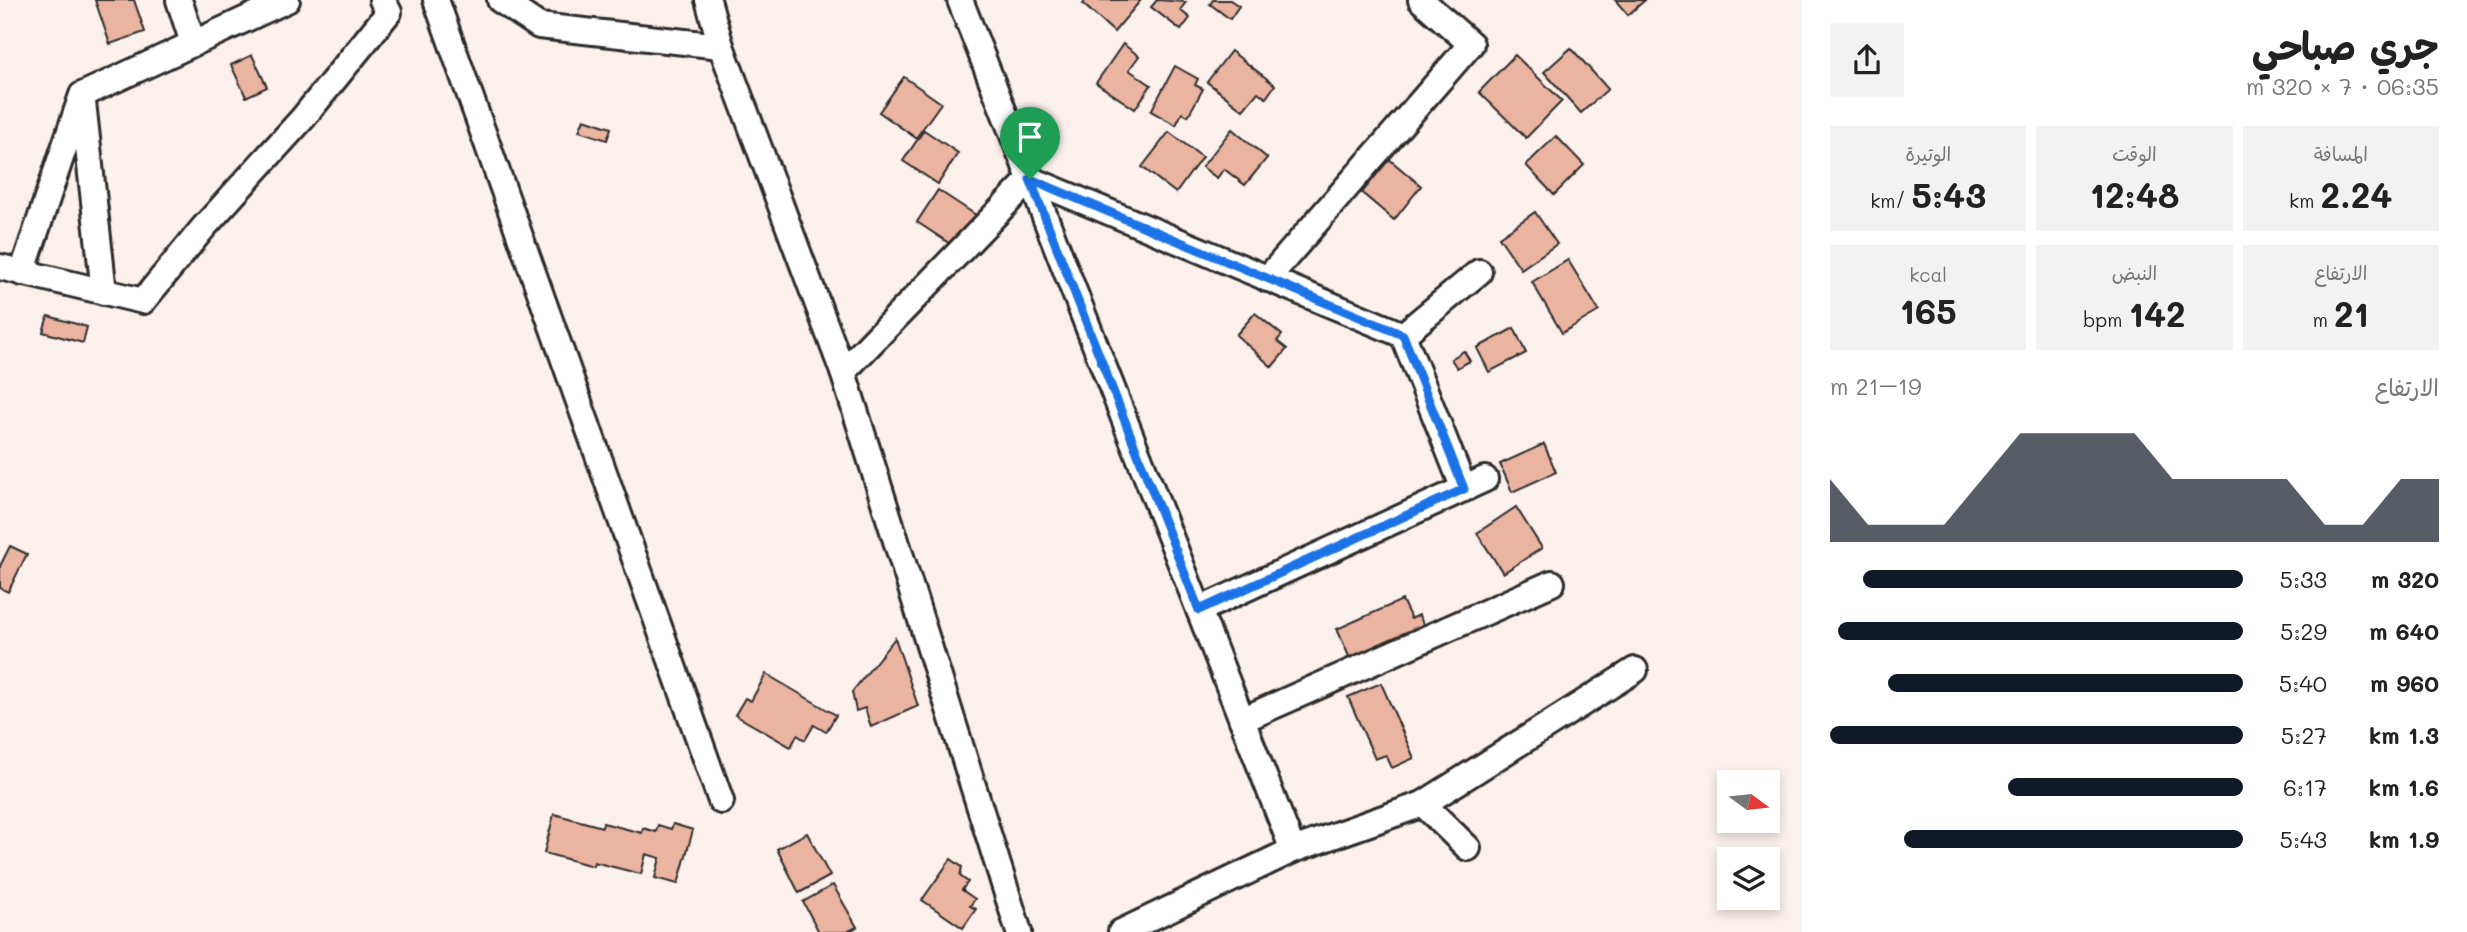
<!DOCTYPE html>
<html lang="ar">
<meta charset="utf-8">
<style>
body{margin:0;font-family:Mali,"Playpen Sans Arabic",sans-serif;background:#f2f2f2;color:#222;direction:rtl;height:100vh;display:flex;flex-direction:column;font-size:26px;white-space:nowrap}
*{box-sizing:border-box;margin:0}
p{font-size:23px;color:#767676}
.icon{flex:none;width:38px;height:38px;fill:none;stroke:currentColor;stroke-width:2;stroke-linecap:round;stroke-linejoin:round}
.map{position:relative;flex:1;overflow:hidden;direction:ltr}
.side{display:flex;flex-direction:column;background:#fff;width:665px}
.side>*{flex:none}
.needle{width:46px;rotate:105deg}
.controls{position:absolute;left:1717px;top:770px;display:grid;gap:14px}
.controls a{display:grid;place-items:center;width:63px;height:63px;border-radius:0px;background:#fff;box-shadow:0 4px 10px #0003;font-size:35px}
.pin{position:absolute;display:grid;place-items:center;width:60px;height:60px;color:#fff;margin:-72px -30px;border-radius:50% 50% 50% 0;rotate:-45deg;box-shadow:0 0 7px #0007}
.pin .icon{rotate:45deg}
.round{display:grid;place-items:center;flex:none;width:74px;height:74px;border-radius:0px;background:#f2f2f2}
.head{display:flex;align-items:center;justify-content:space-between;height:119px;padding:0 28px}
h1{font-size:38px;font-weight:700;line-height:52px}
.stats{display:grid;grid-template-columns:repeat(3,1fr);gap:10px;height:119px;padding:7px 28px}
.stats div{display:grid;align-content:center;border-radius:0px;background:#f2f2f2;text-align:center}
.stats b{font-size:35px;font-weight:700}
.stats small{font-size:19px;font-weight:400}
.stats p{font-size:19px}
.chart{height:196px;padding:14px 28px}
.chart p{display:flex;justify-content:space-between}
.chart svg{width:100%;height:126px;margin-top:7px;fill:#111827;opacity:.7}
ul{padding:0 28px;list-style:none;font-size:23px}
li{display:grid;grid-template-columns:112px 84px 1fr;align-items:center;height:52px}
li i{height:18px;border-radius:9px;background:#111827}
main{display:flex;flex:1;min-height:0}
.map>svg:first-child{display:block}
</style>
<main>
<section class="side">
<div class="head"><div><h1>جري صباحي</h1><p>06:35 · 7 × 320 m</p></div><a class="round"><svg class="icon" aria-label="share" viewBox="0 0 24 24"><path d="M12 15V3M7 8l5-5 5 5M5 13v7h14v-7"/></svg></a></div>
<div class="stats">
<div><p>المسافة</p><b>2.24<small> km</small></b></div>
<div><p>الوقت</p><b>12:48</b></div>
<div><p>الوتيرة</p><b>5:43<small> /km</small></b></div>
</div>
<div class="stats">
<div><p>الارتفاع</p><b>21<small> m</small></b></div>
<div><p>النبض</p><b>142<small> bpm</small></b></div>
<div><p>kcal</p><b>165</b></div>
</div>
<div class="chart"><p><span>الارتفاع</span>19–21 m</p>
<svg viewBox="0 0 160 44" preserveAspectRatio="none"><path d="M0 44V22L10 38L20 38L30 38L40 22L50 6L60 6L70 6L80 6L90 22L100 22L110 22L120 22L130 38L140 38L150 22L160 22V44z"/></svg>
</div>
<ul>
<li><b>320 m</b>5:33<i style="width:92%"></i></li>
<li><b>640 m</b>5:29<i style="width:98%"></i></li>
<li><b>960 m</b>5:40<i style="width:86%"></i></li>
<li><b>1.3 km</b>5:27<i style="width:100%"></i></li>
<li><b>1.6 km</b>6:17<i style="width:57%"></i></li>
<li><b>1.9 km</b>5:43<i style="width:82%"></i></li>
</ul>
</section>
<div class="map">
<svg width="1802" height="932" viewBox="0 0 1802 932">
<rect width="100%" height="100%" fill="#fbf0ec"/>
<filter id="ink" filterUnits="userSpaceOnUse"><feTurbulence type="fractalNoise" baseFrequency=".0143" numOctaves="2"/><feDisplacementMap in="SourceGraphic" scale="14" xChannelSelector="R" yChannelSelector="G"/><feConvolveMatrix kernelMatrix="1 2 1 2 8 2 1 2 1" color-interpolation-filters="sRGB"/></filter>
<g filter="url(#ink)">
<g fill="#ebb4a1" stroke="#2b2b2b" stroke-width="2">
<path d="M95 0H134L145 32 110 44Z"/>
<path d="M1086 0H1141L1114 32 1083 4Z"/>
<path d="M1157 0 1186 2 1180 10 1190 18 1181 30 1151 7Z"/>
<path d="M1213 0H1230L1239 6 1230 19 1210 4Z"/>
<path d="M1615 0H1645L1628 15Z"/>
<path d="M1123 44 1139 56 1129 70 1151 85 1135 109 1096 83Z"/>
<path d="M1571 48 1608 89 1581 113 1544 72Z"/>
<path d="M1231 51 1275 85 1266 98 1258 92 1243 110 1207 82Z"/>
<path d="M252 55 267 87 246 97 231 65Z"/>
<path d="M1515 55 1562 101 1526 138 1479 92Z"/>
<path d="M1175 66 1198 79 1195 85 1203 89 1188 116 1182 113 1176 125 1151 111Z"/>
<path d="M904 77 941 103 916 138 879 112Z"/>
<path d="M584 119 611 128 607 140 579 131Z"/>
<path d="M1232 129 1267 158 1245 185 1224 169 1217 178 1202 167Z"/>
<path d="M924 130 958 153 938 184 903 161Z"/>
<path d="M1169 132 1202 157 1176 193 1142 167Z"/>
<path d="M1556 136 1584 165 1554 195 1526 165Z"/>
<path d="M1389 159 1421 186 1394 220 1362 193Z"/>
<path d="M938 190 976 215 955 247 917 222Z"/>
<path d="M1535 212 1557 244 1521 269 1499 237Z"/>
<path d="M1568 260 1599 311 1562 333 1532 282Z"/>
<path d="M1255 313 1282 335 1277 341 1287 349 1272 367 1236 335Z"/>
<path d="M48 316 87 327 83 343 43 332Z"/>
<path d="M1514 328 1526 353 1489 372 1477 348Z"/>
<path d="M1464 351 1470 361 1457 368 1451 359Z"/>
<path d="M1544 444 1556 472 1512 492 1500 464Z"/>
<path d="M1516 507 1542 548 1503 573 1477 533Z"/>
<path d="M10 546 27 554 8 592 0 588V566Z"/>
<path d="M1402 600 1411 619 1419 615 1425 628 1351 661 1337 629Z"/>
<path d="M895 638 918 706 871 727 865 708 856 711 852 692Z"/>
<path d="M766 674 836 715 826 732 814 725 805 740 797 735 791 747 735 715 745 698 751 701Z"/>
<path d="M1381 683 1414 758 1392 768 1386 755 1375 759 1348 697Z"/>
<path d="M554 814 602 827 603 823 642 833 643 828 656 832 658 825 671 829 673 824 693 830 678 884 655 878 660 858 646 854 641 874 594 862 593 866 544 853Z"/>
<path d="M807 833 830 876 799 893 777 849Z"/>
<path d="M951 859 962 867 960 876 968 882 962 890 975 899 970 906 976 909 963 928 922 900Z"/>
<path d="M833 885 857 927 847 932H819L803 902Z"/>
</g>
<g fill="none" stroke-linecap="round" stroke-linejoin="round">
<g stroke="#2b2b2b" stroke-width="30">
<g id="minor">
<path d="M179 0 193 43"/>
<path d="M436 0 721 801"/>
<path d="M500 0 539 26 721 46"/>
<path d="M708 0 721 46 843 372 1019 932"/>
<path d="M960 0 1293 850"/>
<path d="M83 102 104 292"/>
<path d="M0 267 143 301 204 227 303 118 389 12 382 0"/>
<path d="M22 273 82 95 287 0"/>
<path d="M1267 279 1471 44 1421 0"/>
<path d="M1403 335 1479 272"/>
<path d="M843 372 1030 179 1403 335 1464 489"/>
<path d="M1199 610 1485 479"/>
<path d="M1242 720 1552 583"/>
<path d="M1423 804 1468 848"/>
<path d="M1121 932 1293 850 1423 804 1635 670"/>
</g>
</g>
<use href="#minor" stroke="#fff" stroke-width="24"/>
</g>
</g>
<g fill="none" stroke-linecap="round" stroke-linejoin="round" filter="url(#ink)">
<g stroke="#fff" stroke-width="14">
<path id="route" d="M1030 179 1403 335 1464 489 1199 610Z"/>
</g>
<use href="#route" stroke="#1a73e8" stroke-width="9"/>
</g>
</svg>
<div class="controls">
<a><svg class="needle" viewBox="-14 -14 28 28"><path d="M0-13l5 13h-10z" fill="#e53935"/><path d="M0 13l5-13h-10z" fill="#767676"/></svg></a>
<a><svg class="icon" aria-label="layers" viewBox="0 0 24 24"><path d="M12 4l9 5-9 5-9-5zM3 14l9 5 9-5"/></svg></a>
</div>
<div class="pin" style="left:1030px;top:179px;background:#1e9e55"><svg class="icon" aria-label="arrive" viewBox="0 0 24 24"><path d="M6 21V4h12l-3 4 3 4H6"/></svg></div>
</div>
</main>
